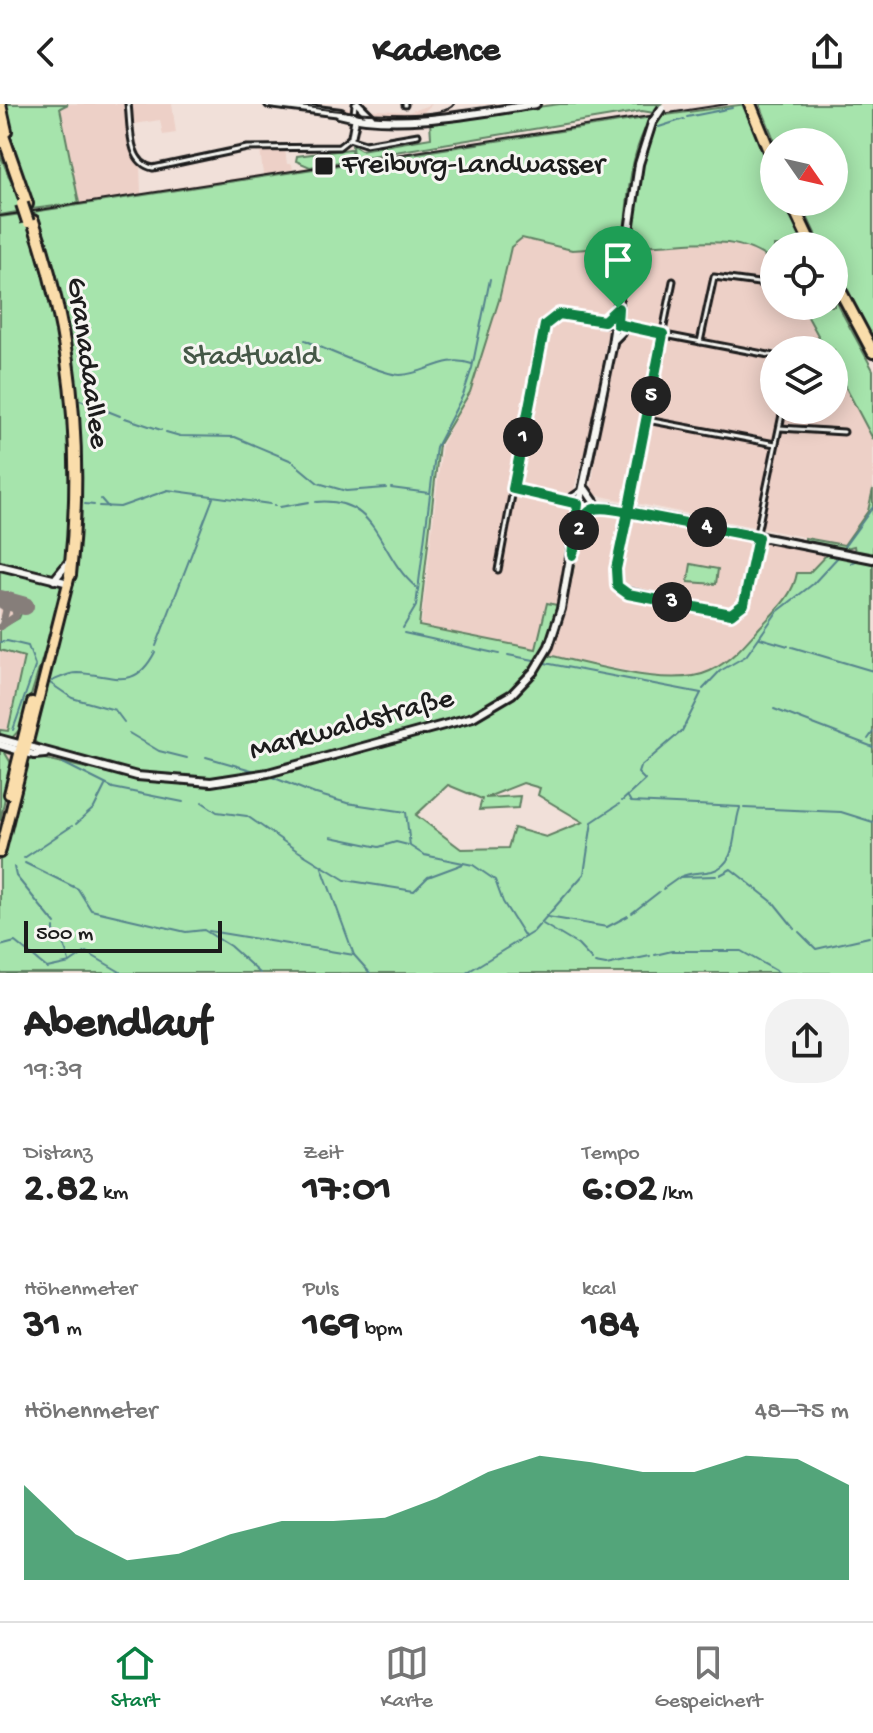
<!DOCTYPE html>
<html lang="de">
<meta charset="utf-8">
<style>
body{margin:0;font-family:"Gochi Hand",sans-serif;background:#f2f2f2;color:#222;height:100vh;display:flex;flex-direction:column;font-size:30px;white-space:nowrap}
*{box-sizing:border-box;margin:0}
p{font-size:26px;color:#767676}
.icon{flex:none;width:44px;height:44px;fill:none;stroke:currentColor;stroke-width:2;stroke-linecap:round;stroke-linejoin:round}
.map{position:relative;height:869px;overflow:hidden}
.side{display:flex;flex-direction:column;background:#fff;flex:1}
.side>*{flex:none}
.needle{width:52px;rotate:124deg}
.buttons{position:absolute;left:760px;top:24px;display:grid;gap:16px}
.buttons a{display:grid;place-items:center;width:88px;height:88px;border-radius:50%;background:#fff;box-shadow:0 4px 20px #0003;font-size:40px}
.scale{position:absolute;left:24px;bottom:20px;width:198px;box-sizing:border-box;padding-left:8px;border:4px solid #1c1c1c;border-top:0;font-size:22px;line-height:28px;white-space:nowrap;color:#1c1c1c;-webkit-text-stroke:6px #f6f6f2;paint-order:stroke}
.pin{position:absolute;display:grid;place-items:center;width:68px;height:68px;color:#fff;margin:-82px -34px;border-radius:50% 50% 50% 0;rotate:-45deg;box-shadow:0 0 8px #0007}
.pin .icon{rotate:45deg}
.km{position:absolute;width:40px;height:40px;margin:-20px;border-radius:50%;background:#222;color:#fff;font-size:22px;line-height:40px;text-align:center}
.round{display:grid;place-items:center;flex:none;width:84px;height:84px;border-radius:32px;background:#f2f2f2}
.summary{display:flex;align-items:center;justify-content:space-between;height:136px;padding:0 24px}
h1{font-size:44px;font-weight:800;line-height:60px}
.figures{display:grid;grid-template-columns:repeat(3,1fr);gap:12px;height:136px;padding:8px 24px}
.figures div{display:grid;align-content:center}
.figures b{font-size:40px;font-weight:800}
.figures small{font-size:22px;font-weight:400}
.figures p{font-size:22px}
.chart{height:224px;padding:16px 24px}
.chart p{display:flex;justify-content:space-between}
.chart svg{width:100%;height:144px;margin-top:8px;fill:#0b8043;opacity:.7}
header{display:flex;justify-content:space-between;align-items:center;height:104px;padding:0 24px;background:#fff;font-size:36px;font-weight:800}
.tabs{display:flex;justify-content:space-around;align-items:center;height:112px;border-top:2px solid #e0e0e0;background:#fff;font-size:22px;color:#767676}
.tabs a{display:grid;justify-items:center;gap:4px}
.tabs .on{color:#0b8043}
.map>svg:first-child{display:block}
</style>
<header><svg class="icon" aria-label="back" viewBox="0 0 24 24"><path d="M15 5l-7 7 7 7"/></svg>Kadence<svg class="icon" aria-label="share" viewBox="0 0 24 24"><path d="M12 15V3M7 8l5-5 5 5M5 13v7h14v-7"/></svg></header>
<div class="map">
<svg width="873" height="869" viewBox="0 0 873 869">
<rect width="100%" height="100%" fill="#f1e0d9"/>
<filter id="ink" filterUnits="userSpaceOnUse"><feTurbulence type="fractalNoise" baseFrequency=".0125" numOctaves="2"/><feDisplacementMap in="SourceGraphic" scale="16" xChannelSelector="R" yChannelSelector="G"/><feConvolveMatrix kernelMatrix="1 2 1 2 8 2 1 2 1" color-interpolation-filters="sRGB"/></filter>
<g filter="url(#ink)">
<g fill="#edd0c7">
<path d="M68 0H124L133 52 140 62 141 89 263 70 260 45H285L287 60H292L293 66 354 53 391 51 722 0H736L0 113 79 98 60 3Z"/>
<path d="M131 0H172L176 29 163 31 160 16 134 20Z"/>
<path d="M282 0 409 8 432 0 423 9 447 7 455 0 447 9 418 12Z"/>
<path d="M522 134 572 146 622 143 594 310 573 389 558 496 557 501 547 500 536 545 468 534 421 522 442 340 470 288 499 196 510 143Z"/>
<path d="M720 138 745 142 774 159V202H802L826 246H774V306H834V261L873 335V385L868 407 844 441 591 390 596 348 635 142Z"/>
<path d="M596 407 751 435 761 440 766 437 829 448 727 557 710 568 690 573 675 575 638 569 548 551 560 526 584 415Z"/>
<path d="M0 471 53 483 0 535Z"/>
<path d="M0 546 24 552 18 628 45 548 51 550 33 636 40 642 111 663 110 669 63 660 12 708 0 755V717L12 661 0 647Z"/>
</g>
<g fill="#a6e4ac" stroke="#618064" stroke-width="2" fill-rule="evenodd">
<path d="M1 0H68L60 4 79 99 32 105Z"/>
<path d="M560 0H661L654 9 642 7 371 52H376L353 53 352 41 361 46 431 34 430 17Z"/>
<path d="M746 0 774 69V98H787L807 142H774V159C733 124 682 144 633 141L620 215 640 70 645 42 659 12Z"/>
<path d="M760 0H873V237L834 166V142H821L800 98H834V38H775Z"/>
<path d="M652 13C617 64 632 152 610 211L621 143 572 146 522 134 511 143 499 196 470 288 439 340 419 522 536 545 547 499 557 501 547 540 558 503 575 405 563 487 547 551C567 510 574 460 583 415L585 410 562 514 547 551C590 559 670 586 710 567 731 557 745 540 760 523 776 506 793 492 797 469H809L829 448 873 460V869H0V756L26 659 35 653 109 669 111 663 40 642 33 636 51 550 44 549 21 624 12 634 0 631V626L8 627 24 553 0 546V525L19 514 26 497 0 490V113L22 110 36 116 33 108ZM523 679 540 684 538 691 583 718 546 733 514 724 508 744 461 745 416 711 448 681 482 695 479 706 518 704 520 692 485 694Z"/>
<path d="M351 45 352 56 310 63 296 57 297 52Z"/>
<path d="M0 50 20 101 22 107 0 111Z"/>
<path d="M834 194 873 266V335L834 261V246H826L802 202H834Z"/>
<path d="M873 385V452L855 448 854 442 838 446 805 437V434L844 441 868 407Z"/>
<path d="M691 460 718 465 716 480 688 478Z"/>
<path d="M0 644 11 650 4 647 12 661 0 717Z"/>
</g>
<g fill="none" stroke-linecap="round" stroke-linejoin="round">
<g stroke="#54838c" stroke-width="2">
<path d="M687 13 732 4"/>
<path d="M659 23 684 15"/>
<path d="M305 236C321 244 385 271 400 271 428 270 444 250 472 260"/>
<path d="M80 296 120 312"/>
<path d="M125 314 161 326"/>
<path d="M166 328 180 332 235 333 292 357"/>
<path d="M294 359 318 379 346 387 386 384"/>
<path d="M391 384 429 389"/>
<path d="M101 395 108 403"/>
<path d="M316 398C380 392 377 451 416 483"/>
<path d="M85 400 94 401"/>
<path d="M274 401H275"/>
<path d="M99 402 120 403 168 386 270 400"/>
<path d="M280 403 309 398"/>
<path d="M844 443 873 403"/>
<path d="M851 459 858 456 873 458"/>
<path d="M403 524 416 502 436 343 463 291 472 264 490 175"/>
<path d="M404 529 499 550"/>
<path d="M760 534 788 542"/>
<path d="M0 538 7 537 28 542 35 561"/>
<path d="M156 542 213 394"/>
<path d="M792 543 873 567"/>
<path d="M508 551 534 556"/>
<path d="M545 559 701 589"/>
<path d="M47 577 72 594 115 606 124 618"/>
<path d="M52 577C60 574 69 569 77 569 113 570 134 589 155 548"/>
<path d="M703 585 720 567 746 552 777 508 813 480 838 453"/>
<path d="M774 605 873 643"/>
<path d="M13 626 35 563"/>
<path d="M129 629 159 647 187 654"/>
<path d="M868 635 873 628"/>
<path d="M206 653 255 667 264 665"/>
<path d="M63 659 113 684 183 698"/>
<path d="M272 673 315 690"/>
<path d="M316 690 347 699 406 708 410 742 424 751 473 761 495 776 503 798 525 833"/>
<path d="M628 693 631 698 740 703"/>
<path d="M622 697 645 676 638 669 640 663 682 627 701 589"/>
<path d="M202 698 217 708 247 712 296 746"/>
<path d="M744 704 841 708 873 718"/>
<path d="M76 720 94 704 105 682"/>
<path d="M331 733 379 743 396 738 408 741"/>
<path d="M298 747 345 776 414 787 428 773 463 760"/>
<path d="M24 754 72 722"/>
<path d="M25 759 78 785 91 806 186 828 204 826 230 842 260 869"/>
<path d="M321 761 354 851 370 869"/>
<path d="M14 763 16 772 55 820"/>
<path d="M720 771 731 765 774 799 795 825"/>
<path d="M680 773C692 767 699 770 712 767 739 760 732 725 740 704"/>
<path d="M663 785 680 773 716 772"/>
<path d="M632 809 659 788"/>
<path d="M548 813 607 823 628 812"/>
<path d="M543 820 578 841 592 856"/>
<path d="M54 824V828L63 835 69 858"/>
<path d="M209 827 354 851"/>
<path d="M799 828 816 845 869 833"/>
<path d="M0 842 15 838 47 864 70 859 86 848 122 869"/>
<path d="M655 851 672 847H741L780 869"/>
<path d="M595 859 606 861 650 852"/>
<path d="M466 869 533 828 584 770 592 718 619 700"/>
</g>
<g stroke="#867e7a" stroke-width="7">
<path d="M0 496 6 506 2 522"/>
<path d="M0 523 16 512 14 499"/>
</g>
<path stroke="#867e7a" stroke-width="18" d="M0 495 25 502"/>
<g stroke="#1c1c1c" stroke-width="9">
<g id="street">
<path d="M128 0C131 21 127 59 153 64L247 44 339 43 353 32 357 14"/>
<path d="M405 1V0"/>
<path d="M354 10 355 0"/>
<path d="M351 32 354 15"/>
<path d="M349 35 365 40 418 31"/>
<path d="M673 177 616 465 615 478 620 485 727 510 741 505 783 306"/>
<path d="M604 217 632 224"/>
<path d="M598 218 610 214"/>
<path d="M700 238 714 173 766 180 770 186"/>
<path d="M647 316 775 340"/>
<path d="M780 324 844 328"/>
<path d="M513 385 578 400"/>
<path d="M567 396 580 387"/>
<path d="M498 466 543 226 550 214 561 211 774 252"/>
</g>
</g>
<g stroke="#1c1c1c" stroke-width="12">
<g id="secondary">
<path d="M269 0 341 9"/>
<path d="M358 0 371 13"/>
<path d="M339 10C397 26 477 9 536 0"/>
<path d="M614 236 621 229"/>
<path d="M612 240 639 60 652 19"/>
<path d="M586 386 595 399"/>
<path d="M579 402 613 404 873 455"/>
<path d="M579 402 613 239"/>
<path d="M582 412 594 403"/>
<path d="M0 462 69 479"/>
<path d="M54 476 68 459"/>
<path d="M0 635 137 672 211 678 268 669 473 613 512 590 534 567 549 542 561 505 579 402"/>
<path d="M0 641 34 651 45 650"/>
</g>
</g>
<g stroke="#1c1c1c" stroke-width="14">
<g id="primary">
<path d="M9 690 32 598"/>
<path d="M0 749 70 471"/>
</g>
</g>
<g stroke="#1c1c1c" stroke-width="16">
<g id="highway">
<path d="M0 0 6 27"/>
<path d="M750 0 774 59"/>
<path d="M0 23 27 100"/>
<path d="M791 98 812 142"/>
<path d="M33 117C73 232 83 350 70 471"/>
<path d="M834 175 873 248"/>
</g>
</g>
<use href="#street" stroke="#f6f6f2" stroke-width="3"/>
<use href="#secondary" stroke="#f6f6f2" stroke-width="6"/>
<use href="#primary" stroke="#faddab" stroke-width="8"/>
<use href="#highway" stroke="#faddab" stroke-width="10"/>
<path stroke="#1c1c1c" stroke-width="2" d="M287 0C313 5 442 20 454 0"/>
<g stroke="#1c1c1c" stroke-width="2">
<path d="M33 107 727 0"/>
<path d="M0 112 21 109"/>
</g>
<g stroke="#1c1c1c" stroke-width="12" stroke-linecap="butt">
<path id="secondary-bridge" d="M652 19 662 4"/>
</g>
<g stroke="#1c1c1c" stroke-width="16" stroke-linecap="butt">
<path id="highway-bridge" d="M22 100 28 118"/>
</g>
<use href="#secondary-bridge" stroke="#f6f6f2" stroke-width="6"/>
<use href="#highway-bridge" stroke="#faddab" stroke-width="10"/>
</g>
</g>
<g fill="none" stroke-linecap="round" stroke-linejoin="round" filter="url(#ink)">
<g stroke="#fff" stroke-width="16">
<path id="route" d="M618 204 604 217 559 210 545 221 513 385 578 400 572 451C589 412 575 396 628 408L616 465 617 482 628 490 731 510 744 500 758 433 628 408 663 230 617 220 618 204"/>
</g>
<use href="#route" stroke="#0b8043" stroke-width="10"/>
</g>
<rect fill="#1c1c1c" stroke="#f6f6f2" stroke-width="3" x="314" y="52" width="20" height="20" rx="4"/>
<g text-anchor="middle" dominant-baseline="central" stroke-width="6" stroke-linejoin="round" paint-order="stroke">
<g font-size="30" fill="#1c1c1c" stroke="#f6f6f2" text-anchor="start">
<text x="342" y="62">Freiburg-Landwasser</text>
</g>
<g font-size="30" fill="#455847" stroke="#f6f6f2">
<text x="251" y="254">Stadtwald</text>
</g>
<g font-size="30" fill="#1c1c1c" stroke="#f6f6f2">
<text transform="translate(86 259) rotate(82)">Granadaallee</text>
<text transform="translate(352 622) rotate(-15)">Markwaldstraße</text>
</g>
</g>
</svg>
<div class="buttons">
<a><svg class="needle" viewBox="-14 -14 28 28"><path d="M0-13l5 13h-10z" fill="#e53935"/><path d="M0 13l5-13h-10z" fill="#767676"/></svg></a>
<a><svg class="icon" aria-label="locate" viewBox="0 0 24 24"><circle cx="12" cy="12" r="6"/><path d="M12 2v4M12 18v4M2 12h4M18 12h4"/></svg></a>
<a><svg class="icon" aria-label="layers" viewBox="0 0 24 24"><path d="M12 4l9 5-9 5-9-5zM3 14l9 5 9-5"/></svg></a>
</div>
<div class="scale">500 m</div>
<div class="pin" style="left:618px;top:204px;background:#1e9e55"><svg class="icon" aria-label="arrive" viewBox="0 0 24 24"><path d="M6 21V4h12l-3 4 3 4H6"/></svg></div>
<b class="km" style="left:523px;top:333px">1</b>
<b class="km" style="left:579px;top:426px">2</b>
<b class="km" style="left:672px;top:498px">3</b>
<b class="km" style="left:707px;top:423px">4</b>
<b class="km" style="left:651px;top:292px">5</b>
</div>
<section class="side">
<div class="summary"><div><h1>Abendlauf</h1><p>19:39</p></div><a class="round"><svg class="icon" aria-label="share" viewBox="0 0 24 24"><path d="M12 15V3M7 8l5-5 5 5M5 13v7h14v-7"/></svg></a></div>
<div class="figures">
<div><p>Distanz</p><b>2.82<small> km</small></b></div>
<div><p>Zeit</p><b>17:01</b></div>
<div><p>Tempo</p><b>6:02<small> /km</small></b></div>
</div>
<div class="figures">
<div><p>Höhenmeter</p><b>31<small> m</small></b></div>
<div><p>Puls</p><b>169<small> bpm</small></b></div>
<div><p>kcal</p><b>184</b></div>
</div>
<div class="chart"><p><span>Höhenmeter</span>48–75 m</p>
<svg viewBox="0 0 160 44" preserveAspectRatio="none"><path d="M0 44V15L10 30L20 38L30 36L40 30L50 26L60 26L70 25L80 19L90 11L100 6L110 8L120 11L130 11L140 6L150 7L160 15V44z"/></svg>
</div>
</section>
<nav class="tabs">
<a class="on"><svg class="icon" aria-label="home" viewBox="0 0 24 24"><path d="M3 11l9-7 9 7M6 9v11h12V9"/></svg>Start</a>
<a><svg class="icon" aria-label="map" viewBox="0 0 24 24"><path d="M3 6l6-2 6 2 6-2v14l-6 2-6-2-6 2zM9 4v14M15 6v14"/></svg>Karte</a>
<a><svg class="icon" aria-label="saved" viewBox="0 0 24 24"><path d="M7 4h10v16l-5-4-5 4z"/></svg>Gespeichert</a>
</nav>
